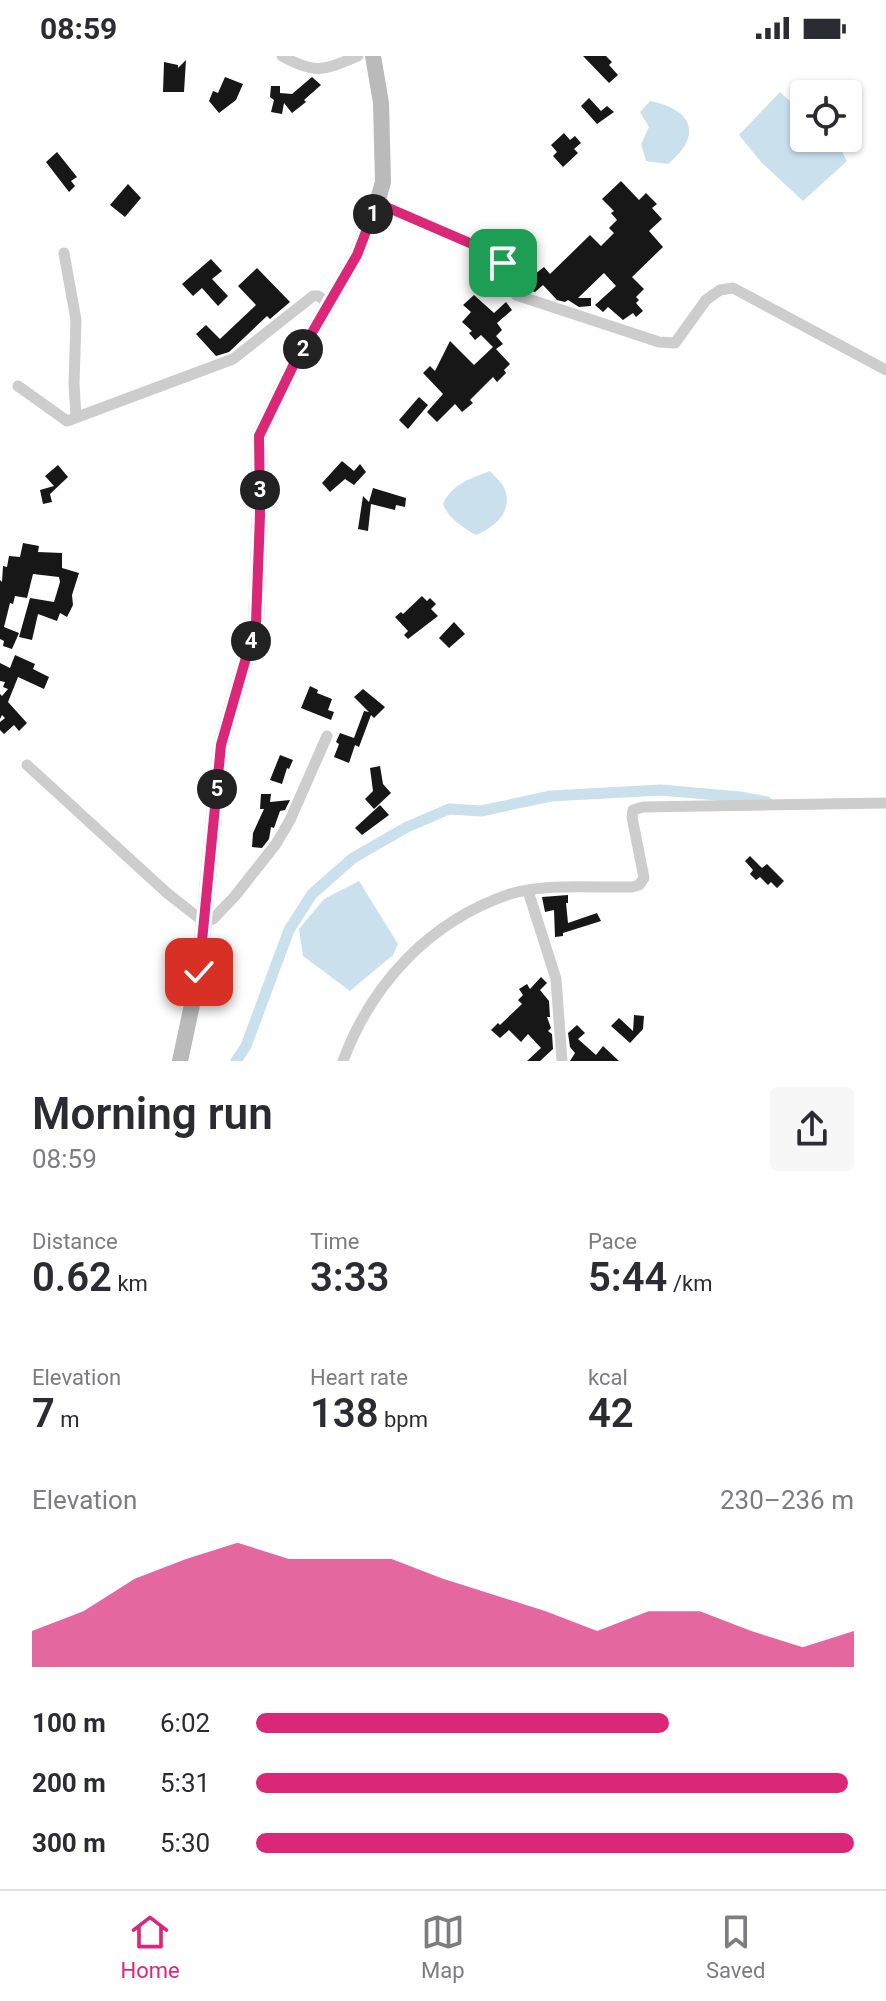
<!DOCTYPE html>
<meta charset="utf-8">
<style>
body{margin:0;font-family:Roboto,sans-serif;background:#f7f7f7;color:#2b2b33;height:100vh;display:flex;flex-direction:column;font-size:30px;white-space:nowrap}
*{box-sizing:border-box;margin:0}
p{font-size:26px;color:#7c7c81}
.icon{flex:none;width:44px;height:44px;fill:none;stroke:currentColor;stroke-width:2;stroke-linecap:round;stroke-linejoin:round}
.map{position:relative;height:1005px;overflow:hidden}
.panel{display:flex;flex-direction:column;background:#fff;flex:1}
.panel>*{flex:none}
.fabs{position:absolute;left:790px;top:24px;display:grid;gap:16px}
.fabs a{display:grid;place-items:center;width:72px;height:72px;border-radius:8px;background:#fff;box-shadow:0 2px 6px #0004;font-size:40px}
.pin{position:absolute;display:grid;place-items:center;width:68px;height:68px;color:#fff;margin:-34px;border-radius:16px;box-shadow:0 4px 12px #0006}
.km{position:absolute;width:40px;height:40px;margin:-20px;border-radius:50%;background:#222;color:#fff;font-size:22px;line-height:40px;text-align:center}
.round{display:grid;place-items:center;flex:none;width:84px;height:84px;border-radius:8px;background:#f7f7f7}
.overview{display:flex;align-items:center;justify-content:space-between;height:136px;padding:0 32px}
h1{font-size:44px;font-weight:600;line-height:60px}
.figures{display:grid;grid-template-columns:repeat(3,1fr);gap:12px;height:136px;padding:8px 32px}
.figures div{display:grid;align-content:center}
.figures b{font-size:40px;font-weight:600}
.figures small{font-size:22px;font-weight:400}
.figures p{font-size:22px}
.chart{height:224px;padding:16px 32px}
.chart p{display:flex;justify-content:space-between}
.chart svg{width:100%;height:144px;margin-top:8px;fill:#db2777;opacity:.7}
ul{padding:0 32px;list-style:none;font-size:26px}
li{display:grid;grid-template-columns:128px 96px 1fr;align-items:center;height:60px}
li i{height:20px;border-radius:10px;background:#db2777}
.status{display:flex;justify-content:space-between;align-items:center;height:56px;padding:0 40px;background:#fff;direction:ltr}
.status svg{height:22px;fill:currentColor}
.tabs{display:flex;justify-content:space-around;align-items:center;height:112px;border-top:2px solid #e1e1e2;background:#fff;font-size:22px;color:#7c7c81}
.tabs a{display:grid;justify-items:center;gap:4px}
.tabs .on{color:#db2777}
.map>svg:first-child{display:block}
</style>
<div class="status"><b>08:59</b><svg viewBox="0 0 49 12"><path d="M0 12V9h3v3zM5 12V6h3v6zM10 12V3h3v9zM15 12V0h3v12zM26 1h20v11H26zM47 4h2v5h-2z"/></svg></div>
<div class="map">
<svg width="886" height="1005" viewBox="0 0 886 1005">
<rect width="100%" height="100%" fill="#fff"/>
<g fill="#cae1ed">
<path d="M780 36 804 58V82H829L840 92 847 105 803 145 761 106 739 79Z"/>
<path d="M650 45C692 53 704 79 668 108L646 105 641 88 649 71 640 56Z"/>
<path d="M490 415C495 421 505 429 506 437 511 458 493 472 476 479 462 471 449 463 443 448 451 428 472 422 490 415Z"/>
<path d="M359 825 398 888 393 899 350 935 303 900 299 873 324 843Z"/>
</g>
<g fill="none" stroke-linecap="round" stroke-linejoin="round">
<path stroke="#cae1ed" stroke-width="11" d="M236 1005 246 990 289 874 312 838 353 802 407 771 449 753 481 755 551 740 661 734 740 741 767 746"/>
</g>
<g fill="#171717">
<path d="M583 0H606L612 6 609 9 618 19 609 27Z"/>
<path d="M186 4 184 36H163L164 6 178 9V12Z"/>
<path d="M225 21 243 28 236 44 219 57 209 45 213 35 218 37Z"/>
<path d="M312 21 321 29 304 44 306 46 292 57 284 47 282 58 271 56 274 44 270 41 271 30H280V37L292 38Z"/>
<path d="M589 42 601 55 607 50 614 56 597 68 581 50Z"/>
<path d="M564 77 570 84 575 80 581 87 574 93 578 97 563 111 553 100 557 96 551 89Z"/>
<path d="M57 96 77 121 71 125 75 130 69 136 46 106Z"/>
<path d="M621 125 639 144 646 137 657 148 652 152 662 163 649 175 663 191 632 221 644 233 636 241 639 244 636 247 643 255 636 261 633 257 623 264 608 251 603 256 595 249 616 230 604 217 578 242H591V250L579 251 568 244 565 246 557 244 543 229 535 236 524 233 521 229 544 211 550 218 590 179 601 190 614 177 609 172 617 164 611 157 614 155 602 143Z"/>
<path d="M128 128 141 142 125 161 110 149Z"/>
<path d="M211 203 222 215 212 223 228 240 218 250 202 232 193 240 182 228Z"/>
<path d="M257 212 290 246 270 263 267 260 229 296 216 300 196 278 206 269 220 283 256 249 238 230Z"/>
<path d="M474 239 494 257 506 246 512 254 497 267 502 274 496 280 503 288 496 293 510 308 504 314 506 317 497 326 493 321 470 344 473 347 462 356 455 348 437 366 427 356 443 338 423 317 430 310 435 315 450 285 474 309 493 291 481 279 475 284 469 277 472 275 462 266 471 256 463 249Z"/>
<path d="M419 341 428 349 408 373 399 364Z"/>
<path d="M342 405 354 415 360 408 366 416 354 429 345 423 330 436 322 427Z"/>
<path d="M58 409 68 421 50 438 52 446 43 448 40 434 54 430 45 420Z"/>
<path d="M373 432 406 442 405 451 396 449 395 454 371 448 368 475 358 473 363 440 369 446Z"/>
<path d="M23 487 39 490 38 496 62 497V512L79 517 72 539 73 549 67 561 60 557 57 565 38 558 32 584 19 581 30 542 54 546 60 526 59 521 33 518 27 542 15 540 13 548 10 547 4 571 19 577 12 593 3 590 4 585 0 583V524L2 526 3 510 7 511 9 500 20 501Z"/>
<path d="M422 540 427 545 430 542 436 548 431 553 438 560 408 583 404 579 408 575 395 561 401 556 403 558Z"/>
<path d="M454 566 465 578 449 592 439 582Z"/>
<path d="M15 599 35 608 33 613 49 621 44 633 18 621 8 646 27 667 19 675 14 669 4 678 0 674V666L5 662 2 659 0 663V638L2 640 8 633 3 631 5 626 0 625V607L10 612Z"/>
<path d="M310 630 318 634 317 637 332 643 328 654 334 656 331 664 301 652Z"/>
<path d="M363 633 385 651 374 662 371 659 359 691 355 689 349 707 334 701 339 688 336 686 340 677 354 682 364 655 369 656 354 641Z"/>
<path d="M280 699 293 704 289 713 287 712 282 728 270 724Z"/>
<path d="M380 710 383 728 391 737 374 753 365 743 373 735 370 712Z"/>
<path d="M261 738H271L270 746 290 744 285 754 280 755 274 772 271 771 269 783 262 792 252 791 253 777 264 753H260Z"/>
<path d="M380 749 389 759 362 779 355 772Z"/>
<path d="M750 800 762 812 767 808 784 825 777 832 771 826 768 829 760 821 756 824 750 818 753 814 745 805Z"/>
<path d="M568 839V847H566L568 867 597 857 601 865 563 877V880L555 881 554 854 545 856 542 841Z"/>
<path d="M541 921 547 927 540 934 549 945 550 961H547L551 972 548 975 552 978 553 993 540 1005H527L541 992 528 978 521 986 509 974 500 982 491 974 498 967 500 969 522 948 518 944 523 939 519 933 527 928 530 933Z"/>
<path d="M634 959 644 960 643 973 630 987 611 970 619 962 633 975Z"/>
<path d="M577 969 585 977 578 983 596 999 603 990 619 1005H570L575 997 570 991 568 977Z"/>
</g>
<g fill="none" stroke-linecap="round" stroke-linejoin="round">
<g stroke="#cdcdcd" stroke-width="11">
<path d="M282 0C316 19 324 14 358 0"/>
<path d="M377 147 493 197C505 209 508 224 516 239L659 286 675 287 706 244 720 234 733 232 886 314"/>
<path d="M64 197 76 264 74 328 76 360"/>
<path d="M18 330 67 365 233 303 313 240H318L329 247"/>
<path d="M27 709 167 837 204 866 213 863 235 840 276 788 290 764 327 680"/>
<path d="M528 835 556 923 562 1005"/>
<path d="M343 1005C372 927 430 865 510 838 545 827 594 832 632 831L639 829 644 822 632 761 633 754 643 751 886 747"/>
</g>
<path stroke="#bababa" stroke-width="16" d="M180 1005 199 916 221 689 256 567 260 459 259 380 295 306 357 199 377 147 383 126 381 47 373 0"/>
</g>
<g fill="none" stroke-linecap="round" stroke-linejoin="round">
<g stroke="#fff" stroke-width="16">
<path id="route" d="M199 916 221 689 256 567 260 459 259 380 295 306 357 199 377 147 493 197 503 207"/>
</g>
<use href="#route" stroke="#db2777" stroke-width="10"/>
</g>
</svg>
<div class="fabs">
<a><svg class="icon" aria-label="locate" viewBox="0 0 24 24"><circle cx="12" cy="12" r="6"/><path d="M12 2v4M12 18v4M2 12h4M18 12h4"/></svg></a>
</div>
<div class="pin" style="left:503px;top:207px;background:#1e9e55"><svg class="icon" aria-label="arrive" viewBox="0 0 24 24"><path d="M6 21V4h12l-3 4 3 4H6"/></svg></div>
<div class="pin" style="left:199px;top:916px;background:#d93025"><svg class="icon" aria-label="check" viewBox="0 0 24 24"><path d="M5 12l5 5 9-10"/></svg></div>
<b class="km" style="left:373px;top:158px">1</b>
<b class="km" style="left:303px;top:293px">2</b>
<b class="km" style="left:260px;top:434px">3</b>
<b class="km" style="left:251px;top:585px">4</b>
<b class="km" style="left:217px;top:733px">5</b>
</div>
<section class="panel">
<div class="overview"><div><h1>Morning run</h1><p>08:59</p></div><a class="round"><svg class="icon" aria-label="share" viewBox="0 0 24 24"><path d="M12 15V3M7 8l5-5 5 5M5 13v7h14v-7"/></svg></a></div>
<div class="figures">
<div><p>Distance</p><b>0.62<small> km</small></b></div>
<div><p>Time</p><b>3:33</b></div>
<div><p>Pace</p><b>5:44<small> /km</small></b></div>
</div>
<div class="figures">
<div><p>Elevation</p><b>7<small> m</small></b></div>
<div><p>Heart rate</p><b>138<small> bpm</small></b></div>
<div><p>kcal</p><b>42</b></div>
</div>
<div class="chart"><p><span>Elevation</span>230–236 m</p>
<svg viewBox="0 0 160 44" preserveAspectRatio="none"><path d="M0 44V33L10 27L20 17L30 11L40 6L50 11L60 11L70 11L80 17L90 22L100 27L110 33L120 27L130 27L140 33L150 38L160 33V44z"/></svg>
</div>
<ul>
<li><b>100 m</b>6:02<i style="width:69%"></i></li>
<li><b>200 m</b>5:31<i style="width:99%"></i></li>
<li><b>300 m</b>5:30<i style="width:100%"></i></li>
</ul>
</section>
<nav class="tabs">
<a class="on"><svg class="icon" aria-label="home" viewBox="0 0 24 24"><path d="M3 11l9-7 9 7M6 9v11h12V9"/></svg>Home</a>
<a><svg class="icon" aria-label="map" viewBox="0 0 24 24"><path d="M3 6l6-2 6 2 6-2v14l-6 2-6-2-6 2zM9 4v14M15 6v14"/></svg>Map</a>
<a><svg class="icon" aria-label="saved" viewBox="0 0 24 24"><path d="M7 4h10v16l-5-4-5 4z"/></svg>Saved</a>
</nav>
